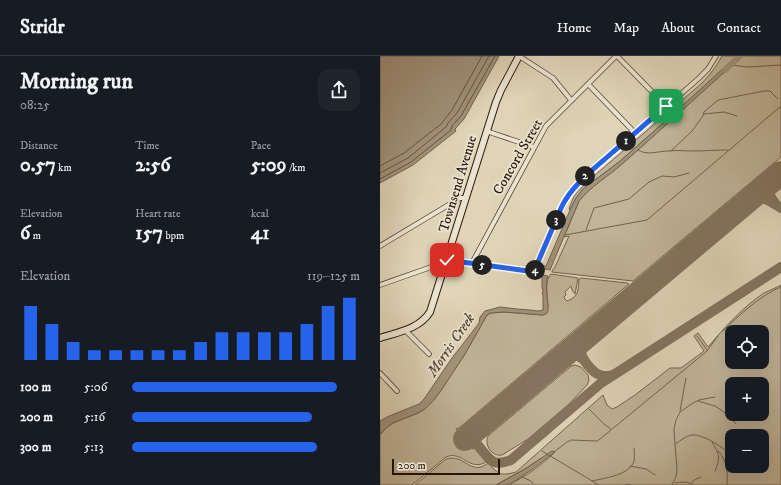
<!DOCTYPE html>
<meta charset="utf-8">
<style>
body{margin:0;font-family:"IM FELL DW Pica",serif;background:#20242c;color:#f1f3f6;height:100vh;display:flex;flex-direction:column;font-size:15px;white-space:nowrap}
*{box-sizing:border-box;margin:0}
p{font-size:13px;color:#9ea1a6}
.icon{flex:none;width:22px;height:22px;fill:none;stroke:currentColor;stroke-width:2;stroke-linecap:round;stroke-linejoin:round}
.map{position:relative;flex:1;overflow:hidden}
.side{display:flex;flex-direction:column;background:#171b24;width:380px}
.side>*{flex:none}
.fabs{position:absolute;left:345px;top:269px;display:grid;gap:8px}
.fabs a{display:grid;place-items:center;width:44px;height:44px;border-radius:8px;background:#171b24;box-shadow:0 4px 16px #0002;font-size:20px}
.scale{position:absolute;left:12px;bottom:10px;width:108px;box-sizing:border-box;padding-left:4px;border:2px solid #281508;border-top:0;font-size:11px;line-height:14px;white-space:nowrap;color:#281508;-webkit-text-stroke:3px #eae3d0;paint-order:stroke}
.pin{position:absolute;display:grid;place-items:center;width:34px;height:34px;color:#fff;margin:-17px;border-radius:8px;box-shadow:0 2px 6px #0006}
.km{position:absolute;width:20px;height:20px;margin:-10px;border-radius:50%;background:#222;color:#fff;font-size:11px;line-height:20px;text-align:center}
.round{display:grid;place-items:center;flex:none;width:42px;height:42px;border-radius:12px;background:#20242c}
.head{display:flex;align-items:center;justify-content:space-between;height:68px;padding:0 20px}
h1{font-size:22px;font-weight:700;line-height:30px}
.figures{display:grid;grid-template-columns:repeat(3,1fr);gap:6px;height:68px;padding:4px 20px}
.figures div{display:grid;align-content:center}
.figures b{font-size:20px;font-weight:700}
.figures small{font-size:11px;font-weight:400}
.figures p{font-size:11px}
.chart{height:112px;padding:8px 20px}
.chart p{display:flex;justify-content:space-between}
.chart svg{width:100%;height:72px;margin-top:4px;stroke:#2563eb;stroke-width:6}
ul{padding:0 20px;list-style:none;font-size:13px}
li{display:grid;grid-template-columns:64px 48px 1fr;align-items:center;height:30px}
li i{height:10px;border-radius:5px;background:#2563eb}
header{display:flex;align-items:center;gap:24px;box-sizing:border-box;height:56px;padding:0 20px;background:#171b24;border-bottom:1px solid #363941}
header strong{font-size:19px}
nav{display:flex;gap:22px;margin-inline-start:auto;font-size:14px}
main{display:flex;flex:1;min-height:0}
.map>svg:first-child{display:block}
</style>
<header>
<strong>Stridr</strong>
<nav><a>Home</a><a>Map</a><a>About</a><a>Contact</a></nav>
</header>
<main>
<section class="side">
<div class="head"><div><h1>Morning run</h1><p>08:25</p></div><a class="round"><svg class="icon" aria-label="share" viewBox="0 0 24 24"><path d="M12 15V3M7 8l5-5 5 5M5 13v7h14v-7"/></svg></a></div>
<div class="figures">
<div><p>Distance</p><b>0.57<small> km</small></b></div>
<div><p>Time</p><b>2:56</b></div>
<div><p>Pace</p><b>5:09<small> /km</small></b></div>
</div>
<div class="figures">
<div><p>Elevation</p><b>6<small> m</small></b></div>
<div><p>Heart rate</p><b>157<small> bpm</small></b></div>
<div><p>kcal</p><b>41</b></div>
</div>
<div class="chart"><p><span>Elevation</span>119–125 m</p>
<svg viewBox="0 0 160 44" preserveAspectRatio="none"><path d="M5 44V11M15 44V22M25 44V33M35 44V38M45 44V38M55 44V38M65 44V38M75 44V38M85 44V33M95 44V27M105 44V27M115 44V27M125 44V27M135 44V22M145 44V11M155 44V6"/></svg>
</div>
<ul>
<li><b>100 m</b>5:06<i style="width:90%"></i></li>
<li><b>200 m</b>5:16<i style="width:79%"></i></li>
<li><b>300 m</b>5:13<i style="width:81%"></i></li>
</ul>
</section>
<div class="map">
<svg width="401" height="429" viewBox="0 0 401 429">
<rect width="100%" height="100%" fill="#dfd4b7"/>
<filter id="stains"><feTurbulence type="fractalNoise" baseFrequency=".005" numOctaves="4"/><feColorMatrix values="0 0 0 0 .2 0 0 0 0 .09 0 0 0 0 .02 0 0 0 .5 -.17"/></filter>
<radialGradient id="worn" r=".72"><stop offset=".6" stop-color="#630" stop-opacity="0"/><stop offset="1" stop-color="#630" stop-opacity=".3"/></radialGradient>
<g fill="#c0b499" stroke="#746450" fill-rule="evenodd">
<path d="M342 0H401V101L253 225 172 216V215L175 211 189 180 184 181 199 145 206 136 241 109 350 11V9L313 40 289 62 239 106 203 133 196 142 190 154 189 153 194 140 204 129 214 120 321 28C330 19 336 11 342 0Z"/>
<path d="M171 218 198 222 195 238 192 234 191 230 185 236 186 239 184 241V242L187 245C199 241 198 234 199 223L201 222 247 227 249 228 79 372 76 373 93 393 95 392 106 406C89 416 82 394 66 401L32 429H0V379L6 372 13 367 38 357 45 353 54 344 62 333 85 298 107 259 111 257 124 256 163 259 167 257C170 245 163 228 170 219Z"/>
<path d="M401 229V429H128C145 421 162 409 175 396L160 403 145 413 116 429H35L66 403C85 397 90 421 108 407 119 419 121 420 136 416L223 339 227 349 232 353 237 351 255 339 290 312H301L324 295 314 280 318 277 328 291C344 272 364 250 384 237 390 234 396 232 401 229ZM352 276H382V306H352ZM352 328H382V358H352ZM352 380H382V410H352Z"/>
<path d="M195 309 201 311 208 319 209 325 207 329 189 348 148 383 122 399C112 401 104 389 108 380L189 312 191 310Z"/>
</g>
<g fill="#a1937c" stroke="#71614e">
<path d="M0 0H119L84 63 75 73 76 75 33 109 0 127Z"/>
<path d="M348 8 351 9 350 11C314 43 279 76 243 107 228 121 212 129 199 145L170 214 165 213 163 211V210H166L190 154 196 142 203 133 239 106 289 62Z"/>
<path d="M162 219 168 220C165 228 167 240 168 249 168 251 168 254 168 255 166 258 165 258 163 259L124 256 111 257 107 259 85 298 62 333 54 344 45 353 38 357 13 367 6 372 0 379V365L7 361 39 348 44 343 72 302 93 275 99 267 100 261 105 255 120 251 137 253 150 254 158 255 163 254V239L162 237 163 236 162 230Z"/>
<path d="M172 395 175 396 154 412 132 427 128 429H116L145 413Z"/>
</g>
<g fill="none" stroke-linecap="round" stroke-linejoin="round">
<g stroke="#645442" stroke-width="1">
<path d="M0 110 24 97 61 68 72 54 102 0"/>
<path d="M0 117 28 102 66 71 68 67 77 57 109 0"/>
<path d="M0 123 31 106 71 74 72 70 81 60 115 0"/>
</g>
<g stroke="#71614e" stroke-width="1">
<path d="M351 9 368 11 401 9"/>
<path d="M324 58 344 56 357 60"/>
<path d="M258 94C267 100 278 95 289 95 297 94 305 95 314 95 325 95 336 94 348 94"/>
<path d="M291 95 312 75 323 60 324 56 338 44 384 35H390L398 43"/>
<path d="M206 174 214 152 249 143 269 126 282 120 294 121 309 117"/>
<path d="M185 179 267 164 401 50"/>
<path d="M343 275C358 260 382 238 401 231"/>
<path d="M317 280 327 294"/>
<path d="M318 345 335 350 344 356 356 368"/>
<path d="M209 353 224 368 231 373"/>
<path d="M300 355 306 322"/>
<path d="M332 386C339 397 341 402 335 415"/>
<path d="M295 388C300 385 306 380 312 379 318 378 330 384 335 387 341 391 345 395 352 395"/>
<path d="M162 395 219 429"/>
<path d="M338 395C347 403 348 418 347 429"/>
<path d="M174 396 187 386 191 384 217 385 220 383 327 295 338 280"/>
<path d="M250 410 266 413 275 419"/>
<path d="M142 421 151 425 154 429"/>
<path d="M212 425C225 422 250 419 254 405 255 401 254 396 254 392"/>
<path d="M295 427C301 426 308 425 313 429"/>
<path d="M312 427 314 424 321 421"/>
<path d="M245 429 249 428 251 429"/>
<path d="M292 429 296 421 297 413 295 388 294 373 296 364 300 356 313 347 319 344 335 341"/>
</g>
<path stroke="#a1937c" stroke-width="6" d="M345 14 360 0"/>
<g stroke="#847460" stroke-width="10">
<path d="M393 124C388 133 388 139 395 147"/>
<path d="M369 144C384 139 388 144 401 152"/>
<path d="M204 283C202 287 201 291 201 295 201 303 213 317 220 319 224 321 229 320 233 319"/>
<path d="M182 301C191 298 197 298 204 304"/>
<path d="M90 379C95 385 107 403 114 406 120 408 125 406 131 404L221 327 401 211"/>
</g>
<path stroke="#847460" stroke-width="24" d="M85 383 401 117"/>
<g stroke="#564534" stroke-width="5.5">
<g id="street">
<path d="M139 0 173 22 191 44"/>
<path d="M237 0 286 50"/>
<path d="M208 28 255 77"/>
<path d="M106 75 154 91"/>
<path d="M0 190 80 142H86"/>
<path d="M92 207 166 70 236 0"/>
<path d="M0 229 54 210 67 204 148 215H152L155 213 182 150C195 124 220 107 241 89 267 67 293 45 318 23L328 13 336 0"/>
<path d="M25 274 49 298"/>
<path d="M0 317 17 335"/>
</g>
</g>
<g stroke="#281508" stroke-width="8">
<path id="secondary" d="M0 282C19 276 39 273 50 256L116 46 121 34 139 0"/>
</g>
<use href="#street" stroke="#eae3d0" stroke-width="4"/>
<use href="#secondary" stroke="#eae3d0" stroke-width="6"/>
</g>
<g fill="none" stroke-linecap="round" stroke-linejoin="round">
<g stroke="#fff" stroke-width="8">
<path id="route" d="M67 204 148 215H152L155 213 182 150C193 128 214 113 233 96 251 81 269 65 286 50"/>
</g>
<use href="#route" stroke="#2563eb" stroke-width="5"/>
</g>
<g text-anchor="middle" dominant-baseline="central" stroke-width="3.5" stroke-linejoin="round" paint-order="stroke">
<g font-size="14" fill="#281508" stroke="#eae3d0">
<text transform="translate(138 101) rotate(-60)">Concord Street</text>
<text transform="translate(78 128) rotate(-73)">Townsend Avenue</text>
</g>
<g font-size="15" font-style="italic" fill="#584736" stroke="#eae3d0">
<text transform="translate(71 289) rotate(-56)">Morris Creek</text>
</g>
</g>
<rect width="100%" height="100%" filter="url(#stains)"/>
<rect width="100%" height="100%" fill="url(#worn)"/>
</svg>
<div class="fabs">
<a><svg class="icon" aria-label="locate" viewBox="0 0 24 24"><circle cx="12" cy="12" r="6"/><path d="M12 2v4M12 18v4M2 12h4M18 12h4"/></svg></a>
<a>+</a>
<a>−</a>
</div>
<div class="scale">200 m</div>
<div class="pin" style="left:286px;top:50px;background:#1e9e55"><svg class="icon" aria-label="arrive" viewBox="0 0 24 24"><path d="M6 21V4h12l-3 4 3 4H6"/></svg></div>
<div class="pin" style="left:67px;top:204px;background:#d93025"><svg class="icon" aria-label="check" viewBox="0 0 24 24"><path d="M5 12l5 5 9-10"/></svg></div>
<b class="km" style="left:246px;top:85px">1</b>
<b class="km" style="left:205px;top:120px">2</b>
<b class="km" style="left:176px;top:164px">3</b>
<b class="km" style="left:155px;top:214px">4</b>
<b class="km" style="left:102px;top:209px">5</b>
</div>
</main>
